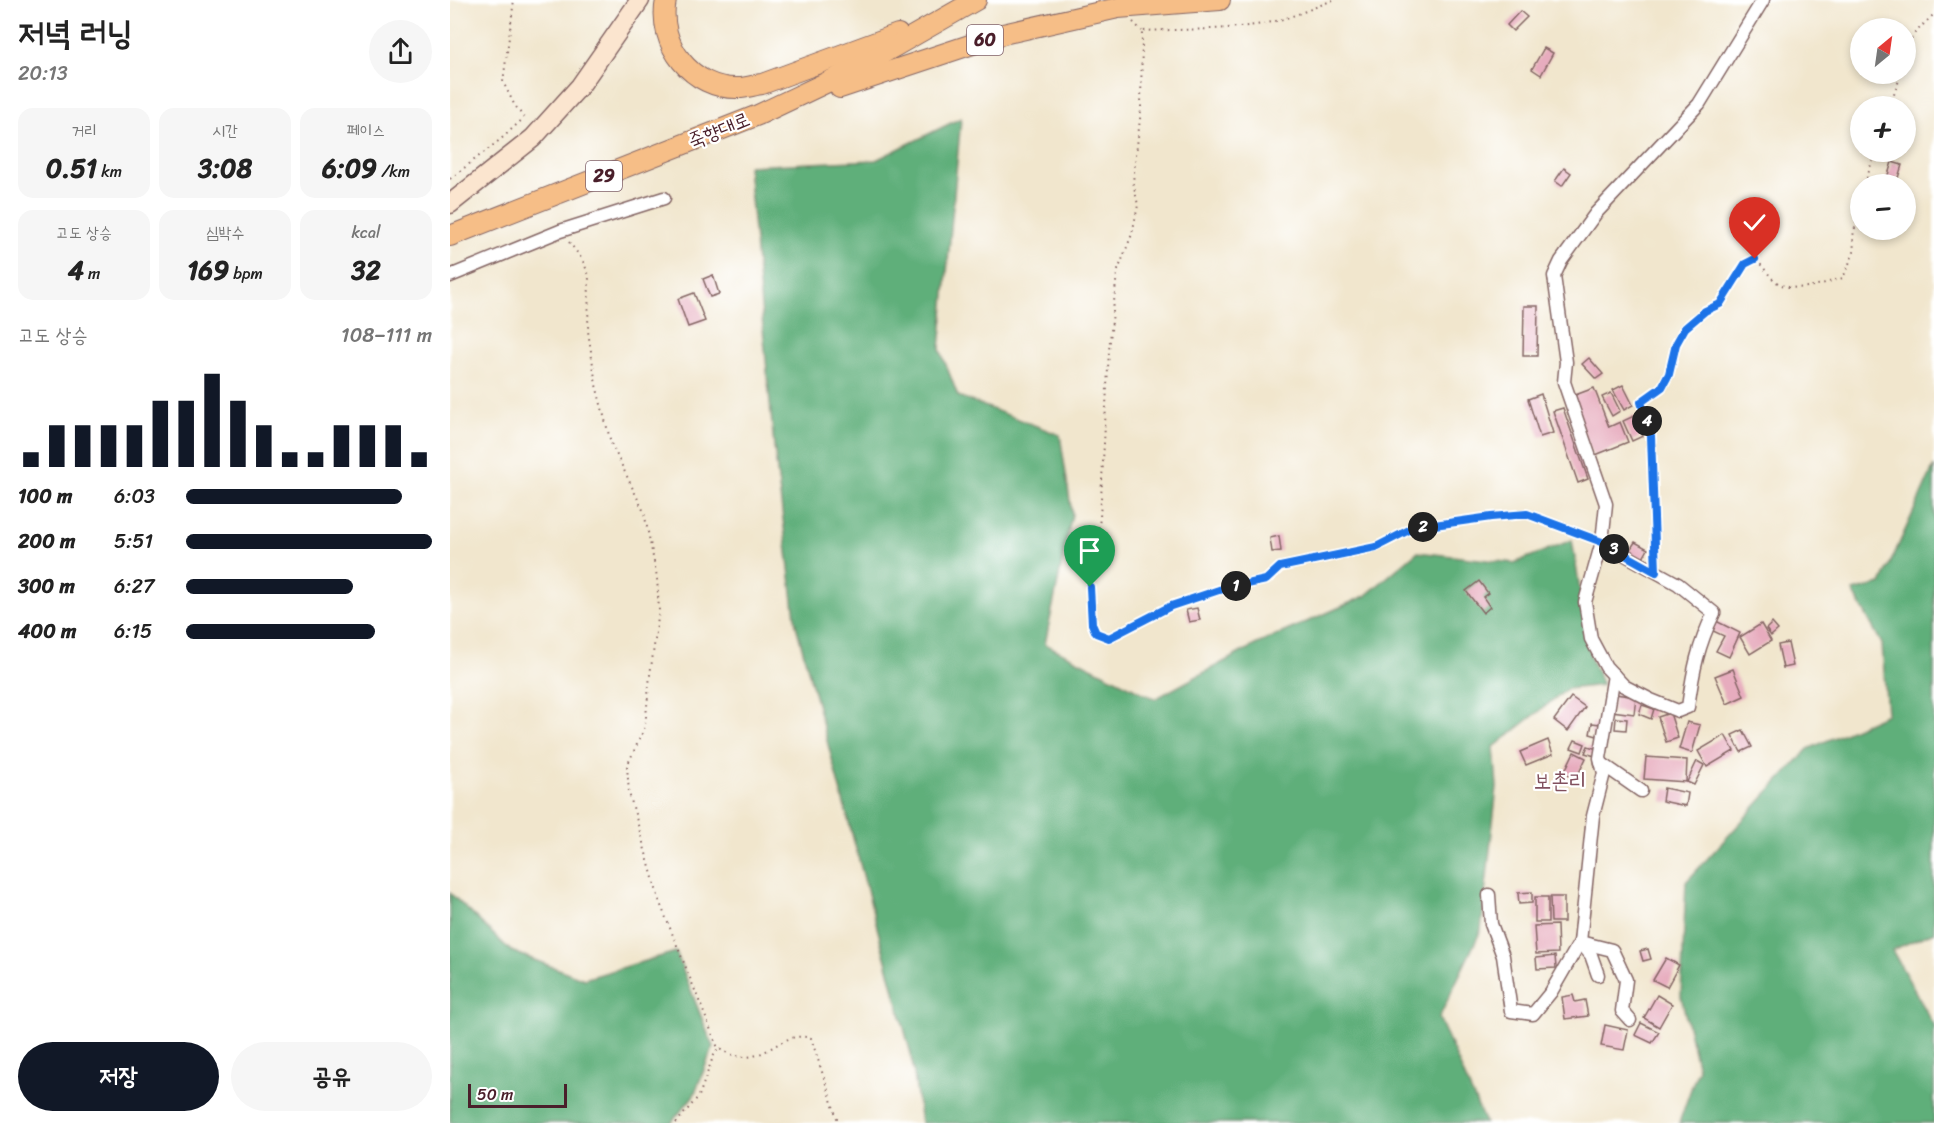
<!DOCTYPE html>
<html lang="ko">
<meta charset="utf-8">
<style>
body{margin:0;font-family:Sriracha,"Poor Story",sans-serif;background:#f6f6f6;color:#222;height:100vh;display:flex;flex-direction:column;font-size:22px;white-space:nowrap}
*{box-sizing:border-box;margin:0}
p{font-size:20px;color:#767676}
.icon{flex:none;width:33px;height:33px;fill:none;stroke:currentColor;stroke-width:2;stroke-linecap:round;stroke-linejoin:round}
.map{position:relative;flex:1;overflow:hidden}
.drawer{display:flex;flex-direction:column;background:#fff;width:450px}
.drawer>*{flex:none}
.needle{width:39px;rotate:29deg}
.tools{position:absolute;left:1400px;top:18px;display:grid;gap:12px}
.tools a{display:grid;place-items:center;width:66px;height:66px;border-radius:50%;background:#fff;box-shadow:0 3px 9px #0003;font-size:30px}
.scale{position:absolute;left:18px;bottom:15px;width:99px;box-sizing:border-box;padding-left:6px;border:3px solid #4a1f2b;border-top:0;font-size:16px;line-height:21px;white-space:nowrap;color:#4a1f2b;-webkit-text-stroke:4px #fff;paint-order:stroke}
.pin{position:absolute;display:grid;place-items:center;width:51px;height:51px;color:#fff;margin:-62px -26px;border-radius:50% 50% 50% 0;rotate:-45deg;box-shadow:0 0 6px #0007}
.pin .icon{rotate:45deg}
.km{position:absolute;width:30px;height:30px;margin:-15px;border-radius:50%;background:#222;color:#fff;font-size:16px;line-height:30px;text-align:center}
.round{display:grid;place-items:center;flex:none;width:63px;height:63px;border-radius:32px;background:#f6f6f6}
.head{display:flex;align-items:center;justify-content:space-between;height:102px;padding:0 18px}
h1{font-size:33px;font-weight:700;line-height:45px}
.stats{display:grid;grid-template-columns:repeat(3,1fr);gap:9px;height:102px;padding:6px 18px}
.stats div{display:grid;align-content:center;border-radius:15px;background:#f6f6f6;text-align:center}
.stats b{font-size:26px;font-weight:700}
.stats small{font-size:16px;font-weight:400}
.stats p{font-size:16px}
.chart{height:168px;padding:12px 18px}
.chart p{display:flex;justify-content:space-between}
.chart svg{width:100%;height:108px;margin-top:6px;stroke:#111827;stroke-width:6}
.action{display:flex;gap:12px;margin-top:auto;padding:12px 18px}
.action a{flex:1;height:69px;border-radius:36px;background:#111827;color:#fff;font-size:24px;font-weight:700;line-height:69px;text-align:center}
.action a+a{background:#f6f6f6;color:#222}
ul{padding:0 18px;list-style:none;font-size:20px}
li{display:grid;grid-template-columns:96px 72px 1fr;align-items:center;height:45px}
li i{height:15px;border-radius:8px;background:#111827}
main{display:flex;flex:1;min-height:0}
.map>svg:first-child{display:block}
</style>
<main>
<section class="drawer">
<div class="head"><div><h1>저녁 러닝</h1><p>20:13</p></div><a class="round"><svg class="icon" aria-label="share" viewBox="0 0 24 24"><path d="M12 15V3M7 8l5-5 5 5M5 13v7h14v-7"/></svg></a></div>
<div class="stats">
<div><p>거리</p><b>0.51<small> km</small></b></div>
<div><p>시간</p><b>3:08</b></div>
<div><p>페이스</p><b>6:09<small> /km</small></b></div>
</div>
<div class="stats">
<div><p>고도 상승</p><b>4<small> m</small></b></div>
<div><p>심박수</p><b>169<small> bpm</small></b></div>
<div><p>kcal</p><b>32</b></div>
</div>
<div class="chart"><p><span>고도 상승</span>108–111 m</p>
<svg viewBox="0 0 160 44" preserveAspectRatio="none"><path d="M5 44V38M15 44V27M25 44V27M35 44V27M45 44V27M55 44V17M65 44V17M75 44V6M85 44V17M95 44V27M105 44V38M115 44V38M125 44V27M135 44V27M145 44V27M155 44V38"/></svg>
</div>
<ul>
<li><b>100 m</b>6:03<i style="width:88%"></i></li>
<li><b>200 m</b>5:51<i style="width:100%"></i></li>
<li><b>300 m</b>6:27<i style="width:68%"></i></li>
<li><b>400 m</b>6:15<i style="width:77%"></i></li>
</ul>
<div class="action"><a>저장</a><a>공유</a></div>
</section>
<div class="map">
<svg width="1484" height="1123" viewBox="0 0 1484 1123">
<rect width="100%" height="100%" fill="#fff"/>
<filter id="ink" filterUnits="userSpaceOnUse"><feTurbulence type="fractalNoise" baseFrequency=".0167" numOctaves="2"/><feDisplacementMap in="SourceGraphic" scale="12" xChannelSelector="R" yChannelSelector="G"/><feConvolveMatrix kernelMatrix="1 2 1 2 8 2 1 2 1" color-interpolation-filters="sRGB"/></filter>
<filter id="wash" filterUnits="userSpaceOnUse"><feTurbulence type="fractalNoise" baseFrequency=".008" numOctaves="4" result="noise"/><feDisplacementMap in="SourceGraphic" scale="24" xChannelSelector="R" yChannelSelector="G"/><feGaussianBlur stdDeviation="1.35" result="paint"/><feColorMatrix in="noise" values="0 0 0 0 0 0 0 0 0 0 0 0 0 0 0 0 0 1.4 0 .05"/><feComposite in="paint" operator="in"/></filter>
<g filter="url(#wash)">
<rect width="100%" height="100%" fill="#f1e6cd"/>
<g fill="#5eaf7a" stroke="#546752" stroke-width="1.5">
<path d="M511 118 490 349 508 396 610 435 622 514 595 644 705 699 805 645 915 596 967 552 1064 563 1122 540 1141 659 1153 685 1117 689 1044 747 1047 787 1031 930 989 1018 1035 1123H471L461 1054 346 625 324 446 298 166 426 160Z"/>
<path d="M1484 466V932L1442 950 1484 1025V1123H1229L1248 1069 1231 996 1236 882 1358 749 1437 714 1432 644 1403 591 1431 584Z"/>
<path d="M0 893 61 951 134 979 226 952 263 1047 244 1095 221 1123H0Z"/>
</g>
<g id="blocks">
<g fill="#e7acbe">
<path d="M1070 11 1077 17 1063 31 1057 25Z"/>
<path d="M1094 48 1103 53 1091 75 1082 69Z"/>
<path d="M1442 162 1452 165 1447 181 1437 178Z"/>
<path d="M1114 168 1121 173 1112 186 1105 181Z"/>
<path d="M263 275 269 294 260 297 253 279Z"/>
<path d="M244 293 255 321 238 327 228 299Z"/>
<path d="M1074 306H1088L1087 356H1073Z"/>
<path d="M1139 358 1153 374 1146 379 1132 364Z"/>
<path d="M1173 385 1183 405 1174 410 1163 390Z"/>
<path d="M1144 388 1159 427 1170 422 1178 442 1143 456 1120 397Z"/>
<path d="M1161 393 1170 411 1162 416 1152 397Z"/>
<path d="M1091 394 1103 433 1090 437 1078 399Z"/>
<path d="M1113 408 1138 479 1128 483 1103 411Z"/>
<path d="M1184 416 1193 436 1182 441 1173 421Z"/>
<path d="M829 536 831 551 822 552 820 538Z"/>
<path d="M1185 542 1198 549 1192 560 1178 553Z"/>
<path d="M1029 581 1038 593 1033 597 1040 607 1033 613 1016 591Z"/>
<path d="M747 608 750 620 739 622 736 610Z"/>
<path d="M1266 621 1290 633 1279 657 1266 651 1274 636 1261 630Z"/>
<path d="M1322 623 1328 630 1321 636 1316 629Z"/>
<path d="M1311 624 1321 641 1300 654 1290 637Z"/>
<path d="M1338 643 1343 666 1333 668 1328 645Z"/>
<path d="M1283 669 1294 696 1277 704 1265 676Z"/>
<path d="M1165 694 1186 697 1184 714 1162 711Z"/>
<path d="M1121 697 1135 707 1118 731 1104 720Z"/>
<path d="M1192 705 1204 709 1201 719 1189 714Z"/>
<path d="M1220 713 1228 738 1216 742 1208 717Z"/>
<path d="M1166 718 1177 719 1176 730 1165 729Z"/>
<path d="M1237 722 1250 725 1242 753 1229 749Z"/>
<path d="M1142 723 1150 724 1147 736 1140 734Z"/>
<path d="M1293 730 1302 747 1291 752 1282 735Z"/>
<path d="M1275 735 1284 751 1257 767 1248 751Z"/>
<path d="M1098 740 1103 754 1076 765 1070 752Z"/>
<path d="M1125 740 1135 744 1132 752 1121 748Z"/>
<path d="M1138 746 1147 749 1145 756 1135 753Z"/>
<path d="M1124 752 1136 758 1126 779 1114 773Z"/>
<path d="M1196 757 1237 760 1236 782 1194 779Z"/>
<path d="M1247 761 1254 765 1244 785 1237 782Z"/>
<path d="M1214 788 1238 793 1236 806 1212 801Z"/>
<path d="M1082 892V903L1069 904 1068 893Z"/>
<rect x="1085" y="897" width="13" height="25"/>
<path d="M1100 897H1114V922H1101Z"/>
<path d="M1107 925 1108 953 1086 954 1084 926Z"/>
<path d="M1198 949 1201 959 1193 961 1190 951Z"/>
<path d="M1105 956 1106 968 1087 969 1086 958Z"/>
<path d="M1216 958 1229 965 1217 987 1203 980Z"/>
<path d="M1123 995 1125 1002 1135 1000 1138 1016 1115 1019 1112 997Z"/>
<path d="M1207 995 1222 1004 1209 1027 1194 1018Z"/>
<path d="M1191 1023 1209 1032 1202 1043 1185 1035Z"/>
<path d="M1155 1025 1178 1030 1174 1050 1151 1046Z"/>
</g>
</g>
</g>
<g filter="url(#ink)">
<use href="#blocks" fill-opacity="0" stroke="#846564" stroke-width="1.5"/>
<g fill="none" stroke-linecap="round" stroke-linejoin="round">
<g stroke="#846564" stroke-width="15">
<g id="street">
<path d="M0 276 110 231 214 198"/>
<path d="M1152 542 1228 584 1264 613C1248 645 1243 671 1238 707L1228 711 1201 700 1174 686 1156 667 1141 639 1135 602 1152 542 1156 504 1114 382 1116 362 1104 276 1111 261 1146 213 1249 104 1313 0"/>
<path d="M1151 763 1191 791"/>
<path d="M1039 895 1041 924 1053 956 1061 1011 1083 1014 1101 992 1130 942 1143 816 1154 773 1150 758 1164 675"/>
<path d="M1130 942 1162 950 1176 980 1172 1011 1180 1020"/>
<path d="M1130 942 1141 955 1148 975"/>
</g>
</g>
<g stroke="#846564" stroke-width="21">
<path id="secondary" d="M0 204 83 138 130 86 190 0"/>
</g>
<g stroke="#846564" stroke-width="22">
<g id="primary">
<path d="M216 0C207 44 242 90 289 88 296 88 304 85 312 84L448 34"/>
<path d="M390 88 553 34 668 8 770 0"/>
<path d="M0 236 308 115 407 68 526 0"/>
</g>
</g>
<g stroke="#846564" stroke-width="2" stroke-dasharray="1.5 4.5" stroke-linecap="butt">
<path d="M883 0C863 8 843 17 822 22 780 31 734 29 692 31L691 110 683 182 688 205 682 234 667 273 659 350 650 518 640 587 642 624 646 633 659 638 721 606 769 590 816 580 830 567 926 547 963 528 1009 521 1077 514 1139 537"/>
<path d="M683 22 692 31"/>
<path d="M1455 49 1464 34 1484 14"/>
<path d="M1440 106 1449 80V74"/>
<path d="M0 179 51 139 74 118 64 104 53 82 64 0"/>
<path d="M1415 184 1425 152"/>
<path d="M119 242 132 259 139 275 138 331 146 385 161 443 194 512 207 577 209 611 200 675 195 727 177 766 179 793 210 903 268 1048C314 1076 325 1028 361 1038L387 1118V1123"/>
<path d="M1205 557 1201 436 1192 402 1212 387 1219 374 1226 344 1235 328 1255 311 1270 304 1295 264 1305 259C1312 265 1317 273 1324 280 1342 296 1373 283 1393 278L1404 252 1403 236 1410 207"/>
<path d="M226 1123 249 1096 263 1057 268 1048"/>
</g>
<use href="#street" stroke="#fff" stroke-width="12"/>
<use href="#secondary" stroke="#fbe5cf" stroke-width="18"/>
<use href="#primary" stroke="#f6be87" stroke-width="20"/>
</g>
</g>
<g fill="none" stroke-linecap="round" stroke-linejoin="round" filter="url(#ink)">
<g stroke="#fff" stroke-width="12">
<path id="route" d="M640 587 642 624 646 633 659 638 721 606 769 590 816 580 830 567 926 547 963 528 1041 517 1077 514 1152 542 1206 572 1201 436 1191 402 1212 387 1219 374 1226 344 1235 328 1255 311 1270 304 1295 264 1305 259"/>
</g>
<use href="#route" stroke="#1a73e8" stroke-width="8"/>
</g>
<g text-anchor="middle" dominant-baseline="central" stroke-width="4.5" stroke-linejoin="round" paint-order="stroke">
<g fill="#fff" stroke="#80626b" stroke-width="1.5">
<rect x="517" y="25" width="36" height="30" rx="4.5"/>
<rect x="136" y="161" width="36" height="30" rx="4.5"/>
</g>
<g font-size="18" font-weight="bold" fill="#4a1f2b">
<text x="535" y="40">60</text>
<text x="154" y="176">29</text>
</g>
<g font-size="20" fill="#4a1f2b" stroke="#fff">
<text transform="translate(269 130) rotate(-22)">죽향대로</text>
</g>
<g font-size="22" fill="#81505e" stroke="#fff">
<text x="1110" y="780">보촌리</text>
</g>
</g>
</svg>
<div class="tools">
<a><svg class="needle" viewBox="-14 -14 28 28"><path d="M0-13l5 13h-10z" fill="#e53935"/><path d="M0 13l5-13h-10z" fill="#767676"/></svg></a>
<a>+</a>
<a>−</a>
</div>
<div class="scale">50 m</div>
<div class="pin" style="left:640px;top:587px;background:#1e9e55"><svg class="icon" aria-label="arrive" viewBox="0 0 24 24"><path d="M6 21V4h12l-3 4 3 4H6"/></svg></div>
<div class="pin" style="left:1305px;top:259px;background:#d93025"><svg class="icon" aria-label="check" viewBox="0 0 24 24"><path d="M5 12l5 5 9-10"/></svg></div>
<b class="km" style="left:786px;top:586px">1</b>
<b class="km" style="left:973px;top:527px">2</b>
<b class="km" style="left:1164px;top:549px">3</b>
<b class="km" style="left:1197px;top:421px">4</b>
</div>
</main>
